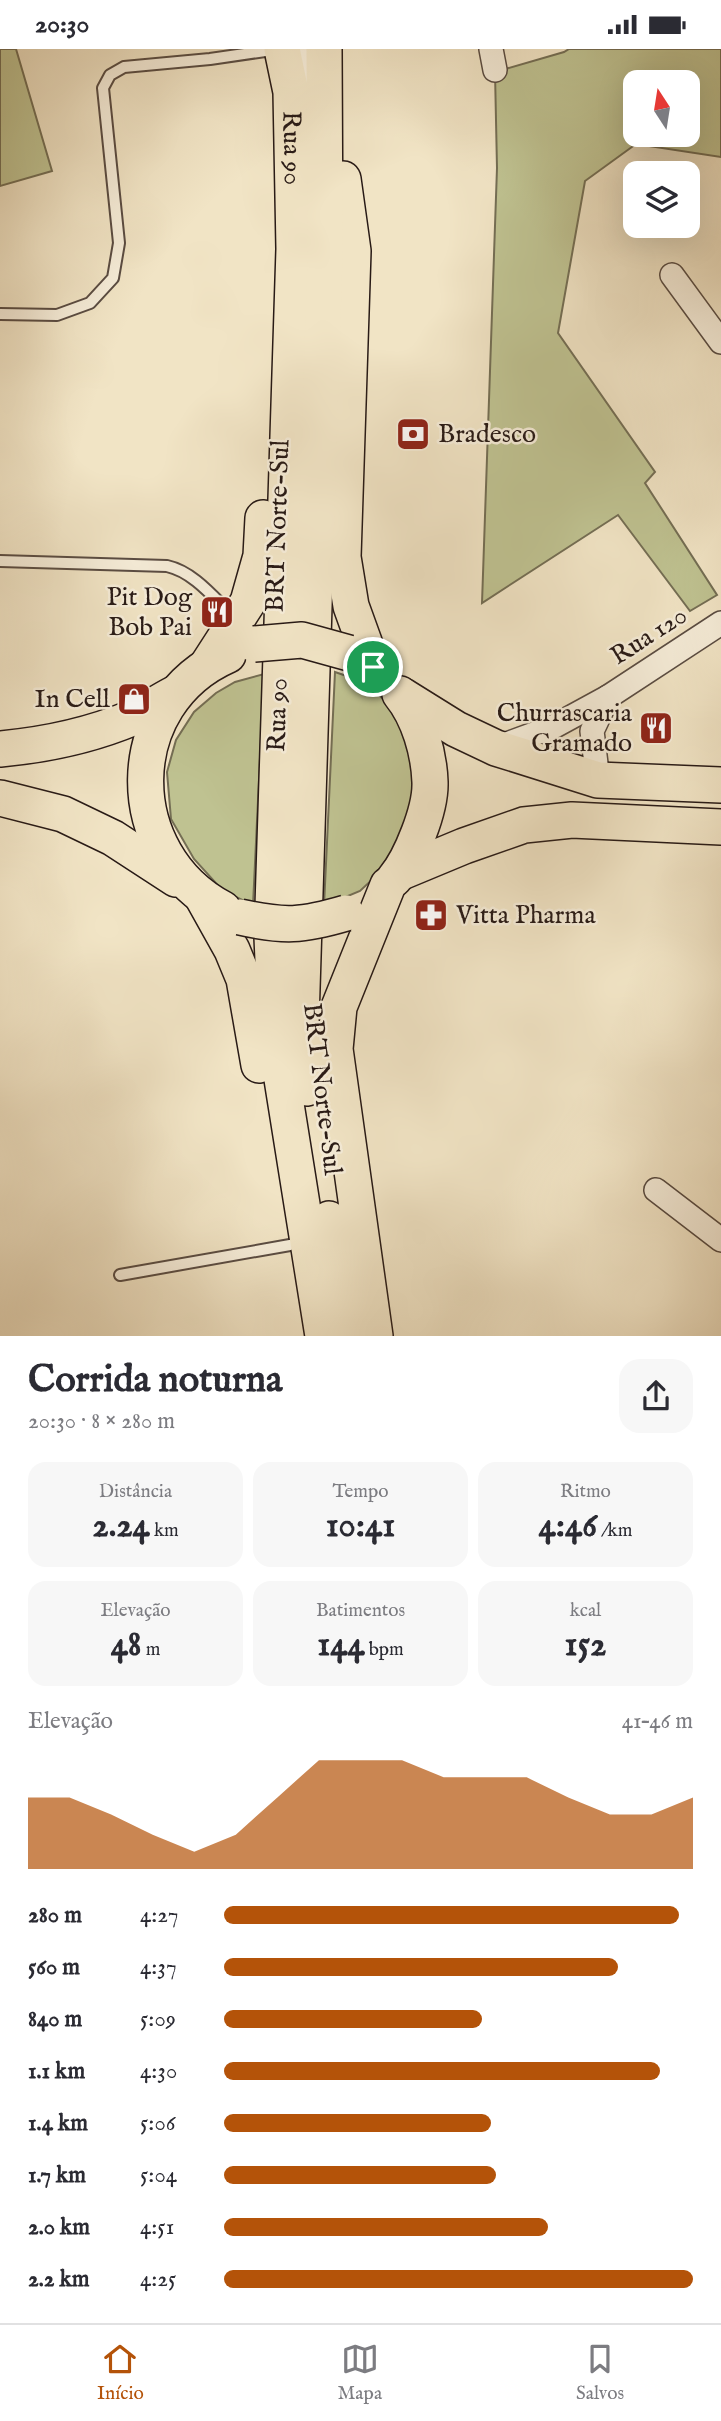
<!DOCTYPE html>
<html lang="pt">
<meta charset="utf-8">
<style>
body{margin:0;font-family:"IM FELL English",serif;background:#f7f7f7;color:#2b2b33;height:100vh;display:flex;flex-direction:column;font-size:26px;white-space:nowrap}
*{box-sizing:border-box;margin:0}
p{font-size:23px;color:#7c7c81}
.icon{flex:none;width:38px;height:38px;fill:none;stroke:currentColor;stroke-width:2;stroke-linecap:round;stroke-linejoin:round}
.map{position:relative;height:1287px;overflow:hidden}
.drawer{display:flex;flex-direction:column;background:#fff;flex:1}
.drawer>*{flex:none}
.needle{width:46px;rotate:348deg}
.controls{position:absolute;left:623px;top:21px;display:grid;gap:14px}
.controls a{display:grid;place-items:center;width:77px;height:77px;border-radius:14px;background:#fff;box-shadow:0 7px 28px #0002;font-size:35px}
.pin{position:absolute;display:grid;place-items:center;width:60px;height:60px;color:#fff;margin:-30px;border:4px solid #fff;border-radius:50%;box-shadow:0 2px 7px #0007}
.round{display:grid;place-items:center;flex:none;width:74px;height:74px;border-radius:21px;background:#f7f7f7}
.summary{display:flex;align-items:center;justify-content:space-between;height:119px;padding:0 28px}
h1{font-size:38px;font-weight:800;line-height:52px}
.figures{display:grid;grid-template-columns:repeat(3,1fr);gap:10px;height:119px;padding:7px 28px}
.figures div{display:grid;align-content:center;border-radius:18px;background:#f7f7f7;text-align:center}
.figures b{font-size:35px;font-weight:800}
.figures small{font-size:19px;font-weight:400}
.figures p{font-size:19px}
.chart{height:196px;padding:14px 28px}
.chart p{display:flex;justify-content:space-between}
.chart svg{width:100%;height:126px;margin-top:7px;fill:#b45309;opacity:.7}
ul{padding:0 28px;list-style:none;font-size:23px}
li{display:grid;grid-template-columns:112px 84px 1fr;align-items:center;height:52px}
li i{height:18px;border-radius:9px;background:#b45309}
.status{display:flex;justify-content:space-between;align-items:center;height:49px;padding:0 35px;background:#fff;direction:ltr}
.status svg{height:19px;fill:currentColor}
.tabs{display:flex;justify-content:space-around;align-items:center;height:98px;border-top:2px solid #e1e1e2;background:#fff;font-size:19px;color:#7c7c81}
.tabs a{display:grid;justify-items:center;gap:4px}
.tabs .active{color:#b45309}
.map>svg:first-child{display:block}
</style>
<div class="status"><b>20:30</b><svg viewBox="0 0 49 12"><path d="M0 12V9h3v3zM5 12V6h3v6zM10 12V3h3v9zM15 12V0h3v12zM26 1h20v11H26zM47 4h2v5h-2z"/></svg></div>
<div class="map">
<svg width="721" height="1287" viewBox="0 0 721 1287">
<rect width="100%" height="100%" fill="#f1e4c5"/>
<filter id="stains"><feTurbulence type="fractalNoise" baseFrequency=".00286" numOctaves="4"/><feColorMatrix values="0 0 0 0 .2 0 0 0 0 .09 0 0 0 0 .02 0 0 0 .5 -.17"/></filter>
<radialGradient id="worn" r=".72"><stop offset=".6" stop-color="#630" stop-opacity="0"/><stop offset="1" stop-color="#630" stop-opacity=".3"/></radialGradient>
<g fill="#bfc291" stroke="#746e54" stroke-width="2" fill-rule="evenodd">
<path d="M0 0H16L52 122 0 137Z"/>
<path d="M569 0H721V108L636 95 585 132 558 284 655 423 645 434 717 546 690 562 618 466 482 554 497 119 495 23 564 3ZM635 33H688V86H635Z"/>
<path d="M335 623 364 633 396 661 416 708V752L391 813 360 842 324 857Z"/>
<path d="M264 625 253 856 223 842 194 810 171 770 167 723 176 691 194 663 216 644 235 633Z"/>
</g>
<g fill="none" stroke-linecap="round" stroke-linejoin="round">
<g stroke="#5a4c42" stroke-width="14">
<g id="lane">
<path d="M303 0 307 39"/>
<path d="M0 265 57 266 90 254 113 229 119 194 103 39 110 26 124 18 210 10 272 1"/>
<path d="M0 512 167 517C194 523 214 549 234 568"/>
<path d="M120 1226 290 1196"/>
</g>
</g>
<g stroke="#5a4c42" stroke-width="26">
<g id="street">
<path d="M491 0 495 21"/>
<path d="M672 226 721 293"/>
<path d="M496 699 553 678 608 648 721 574"/>
<path d="M598 731 592 682 608 648"/>
<path d="M656 1141 721 1191"/>
</g>
</g>
<g stroke="#281a16" stroke-width="38">
<g id="primary">
<path id="s1" d="M282 0 291 43 294 200 272 888 276 980 282 1030 323 1287"/>
<path d="M343 130 353 202 343 508 351 557 373 618"/>
<path d="M208 615 248 553 261 507 263 469"/>
<path d="M403 647 456 680 496 699 598 731 721 736"/>
<path d="M0 700C44 696 91 686 132 669 146 662 160 652 174 645"/>
<path d="M0 749 63 765 113 789 176 830"/>
<path d="M399 824 464 797 524 776 572 771 721 778"/>
<path d="M394 830C411 810 431 760 430 733 429 704 419 668 400 645"/>
<path d="M203 849 232 901 244 930 259 1016"/>
<path d="M223 860C119 805 119 654 228 606"/>
<path d="M307 1039 301 971 325 207 324 0"/>
<path d="M329 1170 349 1287"/>
<path d="M375 1287 335 1000 339 958 388 836"/>
</g>
</g>
<use href="#lane" stroke="#f6edd9" stroke-width="10"/>
<use href="#street" stroke="#f6edd9" stroke-width="23"/>
<use href="#primary" stroke="#f1e4c5" stroke-width="35"/>
<g stroke="#281a16" stroke-width="38" stroke-linecap="butt">
<g id="primary-bridge">
<path d="M254 595 302 591 349 604"/>
<path d="M240 868C284 878 302 877 346 864"/>
</g>
</g>
<use href="#primary-bridge" stroke="#f1e4c5" stroke-width="35"/>
</g>
<defs>
<g id="bank-square" transform="scale(1.75)"><rect x="-9" y="-9" width="18" height="18" rx="4" fill="#8f2418" stroke="#f6edd9"/><path d="M-6-4H6V4H-6ZM0-2.3a2.3 2.3 0 1 0 0 4.6a2.3 2.3 0 1 0 0-4.6Z" fill="#fff"/></g>
<g id="restaurant-square" transform="scale(1.75)"><rect x="-9" y="-9" width="18" height="18" rx="4" fill="#8f2418" stroke="#f6edd9"/><path d="M-5-6h1v4h1v-4h1v4h1v-4h1v5L-1.5 .5V6h-2V.5L-5-1ZM5-6V6H3V1.5H1.5Q1.5-4 5-6Z" fill="#fff"/></g>
<g id="shop-square" transform="scale(1.75)"><rect x="-9" y="-9" width="18" height="18" rx="4" fill="#8f2418" stroke="#f6edd9"/><path d="M-5-2.5h2.3a2.7 3.5 0 0 1 5.4 0H5L5.5 6h-11ZM-1.5-2.5h3a1.5 2.3 0 0 0-3 0Z" fill="#fff"/></g>
<g id="pharmacy-square" transform="scale(1.75)"><rect x="-9" y="-9" width="18" height="18" rx="4" fill="#8f2418" stroke="#f6edd9"/><path d="M-2-6h4v4h4v4h-4v4h-4v-4h-4v-4h4Z" fill="#fff"/></g>
</defs>
<g fill-rule="evenodd">
<use href="#bank-square" x="413" y="385"/>
<use href="#restaurant-square" x="217" y="563"/>
<use href="#shop-square" x="134" y="650"/>
<use href="#restaurant-square" x="656" y="679"/>
<use href="#pharmacy-square" x="431" y="866"/>
</g>
<g text-anchor="middle" dominant-baseline="central" stroke-width="5" stroke-linejoin="round" paint-order="stroke">
<g font-size="26" fill="#281a16" stroke="#f6edd9">
<text stroke="none"><textPath href="#s1" startOffset="100">Rua 90</textPath></text>
<text transform="translate(278 477) rotate(-88)">BRT Norte-Sul</text>
<text transform="translate(649 587) rotate(-33)">Rua 120</text>
<text transform="translate(278 666) rotate(-88)">Rua 90</text>
<text transform="translate(322 1040) rotate(83)">BRT Norte-Sul</text>
</g>
<g font-size="26" fill="#281a16" stroke="#f6edd9" text-anchor="end">
<text x="438" y="385" text-anchor="start">Bradesco</text>
<text x="192" y="548">Pit Dog<tspan x="192" dy="30">Bob Pai</tspan></text>
<text x="110" y="650">In Cell</text>
<text x="632" y="664">Churrascaria<tspan x="632" dy="30">Gramado</tspan></text>
<text x="456" y="866" text-anchor="start">Vitta Pharma</text>
</g>
</g>
<rect width="100%" height="100%" filter="url(#stains)"/>
<rect width="100%" height="100%" fill="url(#worn)"/>
</svg>
<div class="controls">
<a><svg class="needle" viewBox="-14 -14 28 28"><path d="M0-13l5 13h-10z" fill="#e53935"/><path d="M0 13l5-13h-10z" fill="#7c7c81"/></svg></a>
<a><svg class="icon" aria-label="layers" viewBox="0 0 24 24"><path d="M12 4l9 5-9 5-9-5zM3 14l9 5 9-5"/></svg></a>
</div>
<div class="pin" style="left:373px;top:618px;background:#1e9e55"><svg class="icon" aria-label="arrive" viewBox="0 0 24 24"><path d="M6 21V4h12l-3 4 3 4H6"/></svg></div>
</div>
<section class="drawer">
<div class="summary"><div><h1>Corrida noturna</h1><p>20:30 · 8 × 280 m</p></div><a class="round"><svg class="icon" aria-label="share" viewBox="0 0 24 24"><path d="M12 15V3M7 8l5-5 5 5M5 13v7h14v-7"/></svg></a></div>
<div class="figures">
<div><p>Distância</p><b>2.24<small> km</small></b></div>
<div><p>Tempo</p><b>10:41</b></div>
<div><p>Ritmo</p><b>4:46<small> /km</small></b></div>
</div>
<div class="figures">
<div><p>Elevação</p><b>48<small> m</small></b></div>
<div><p>Batimentos</p><b>144<small> bpm</small></b></div>
<div><p>kcal</p><b>152</b></div>
</div>
<div class="chart"><p><span>Elevação</span>41–46 m</p>
<svg viewBox="0 0 160 44" preserveAspectRatio="none"><path d="M0 44V19L10 19L20 25L30 32L40 38L50 32L60 19L70 6L80 6L90 6L100 12L110 12L120 12L130 19L140 25L150 25L160 19V44z"/></svg>
</div>
<ul>
<li><b>280 m</b>4:27<i style="width:97%"></i></li>
<li><b>560 m</b>4:37<i style="width:84%"></i></li>
<li><b>840 m</b>5:09<i style="width:55%"></i></li>
<li><b>1.1 km</b>4:30<i style="width:93%"></i></li>
<li><b>1.4 km</b>5:06<i style="width:57%"></i></li>
<li><b>1.7 km</b>5:04<i style="width:58%"></i></li>
<li><b>2.0 km</b>4:51<i style="width:69%"></i></li>
<li><b>2.2 km</b>4:25<i style="width:100%"></i></li>
</ul>
</section>
<nav class="tabs">
<a class="active"><svg class="icon" aria-label="home" viewBox="0 0 24 24"><path d="M3 11l9-7 9 7M6 9v11h12V9"/></svg>Início</a>
<a><svg class="icon" aria-label="map" viewBox="0 0 24 24"><path d="M3 6l6-2 6 2 6-2v14l-6 2-6-2-6 2zM9 4v14M15 6v14"/></svg>Mapa</a>
<a><svg class="icon" aria-label="saved" viewBox="0 0 24 24"><path d="M7 4h10v16l-5-4-5 4z"/></svg>Salvos</a>
</nav>
